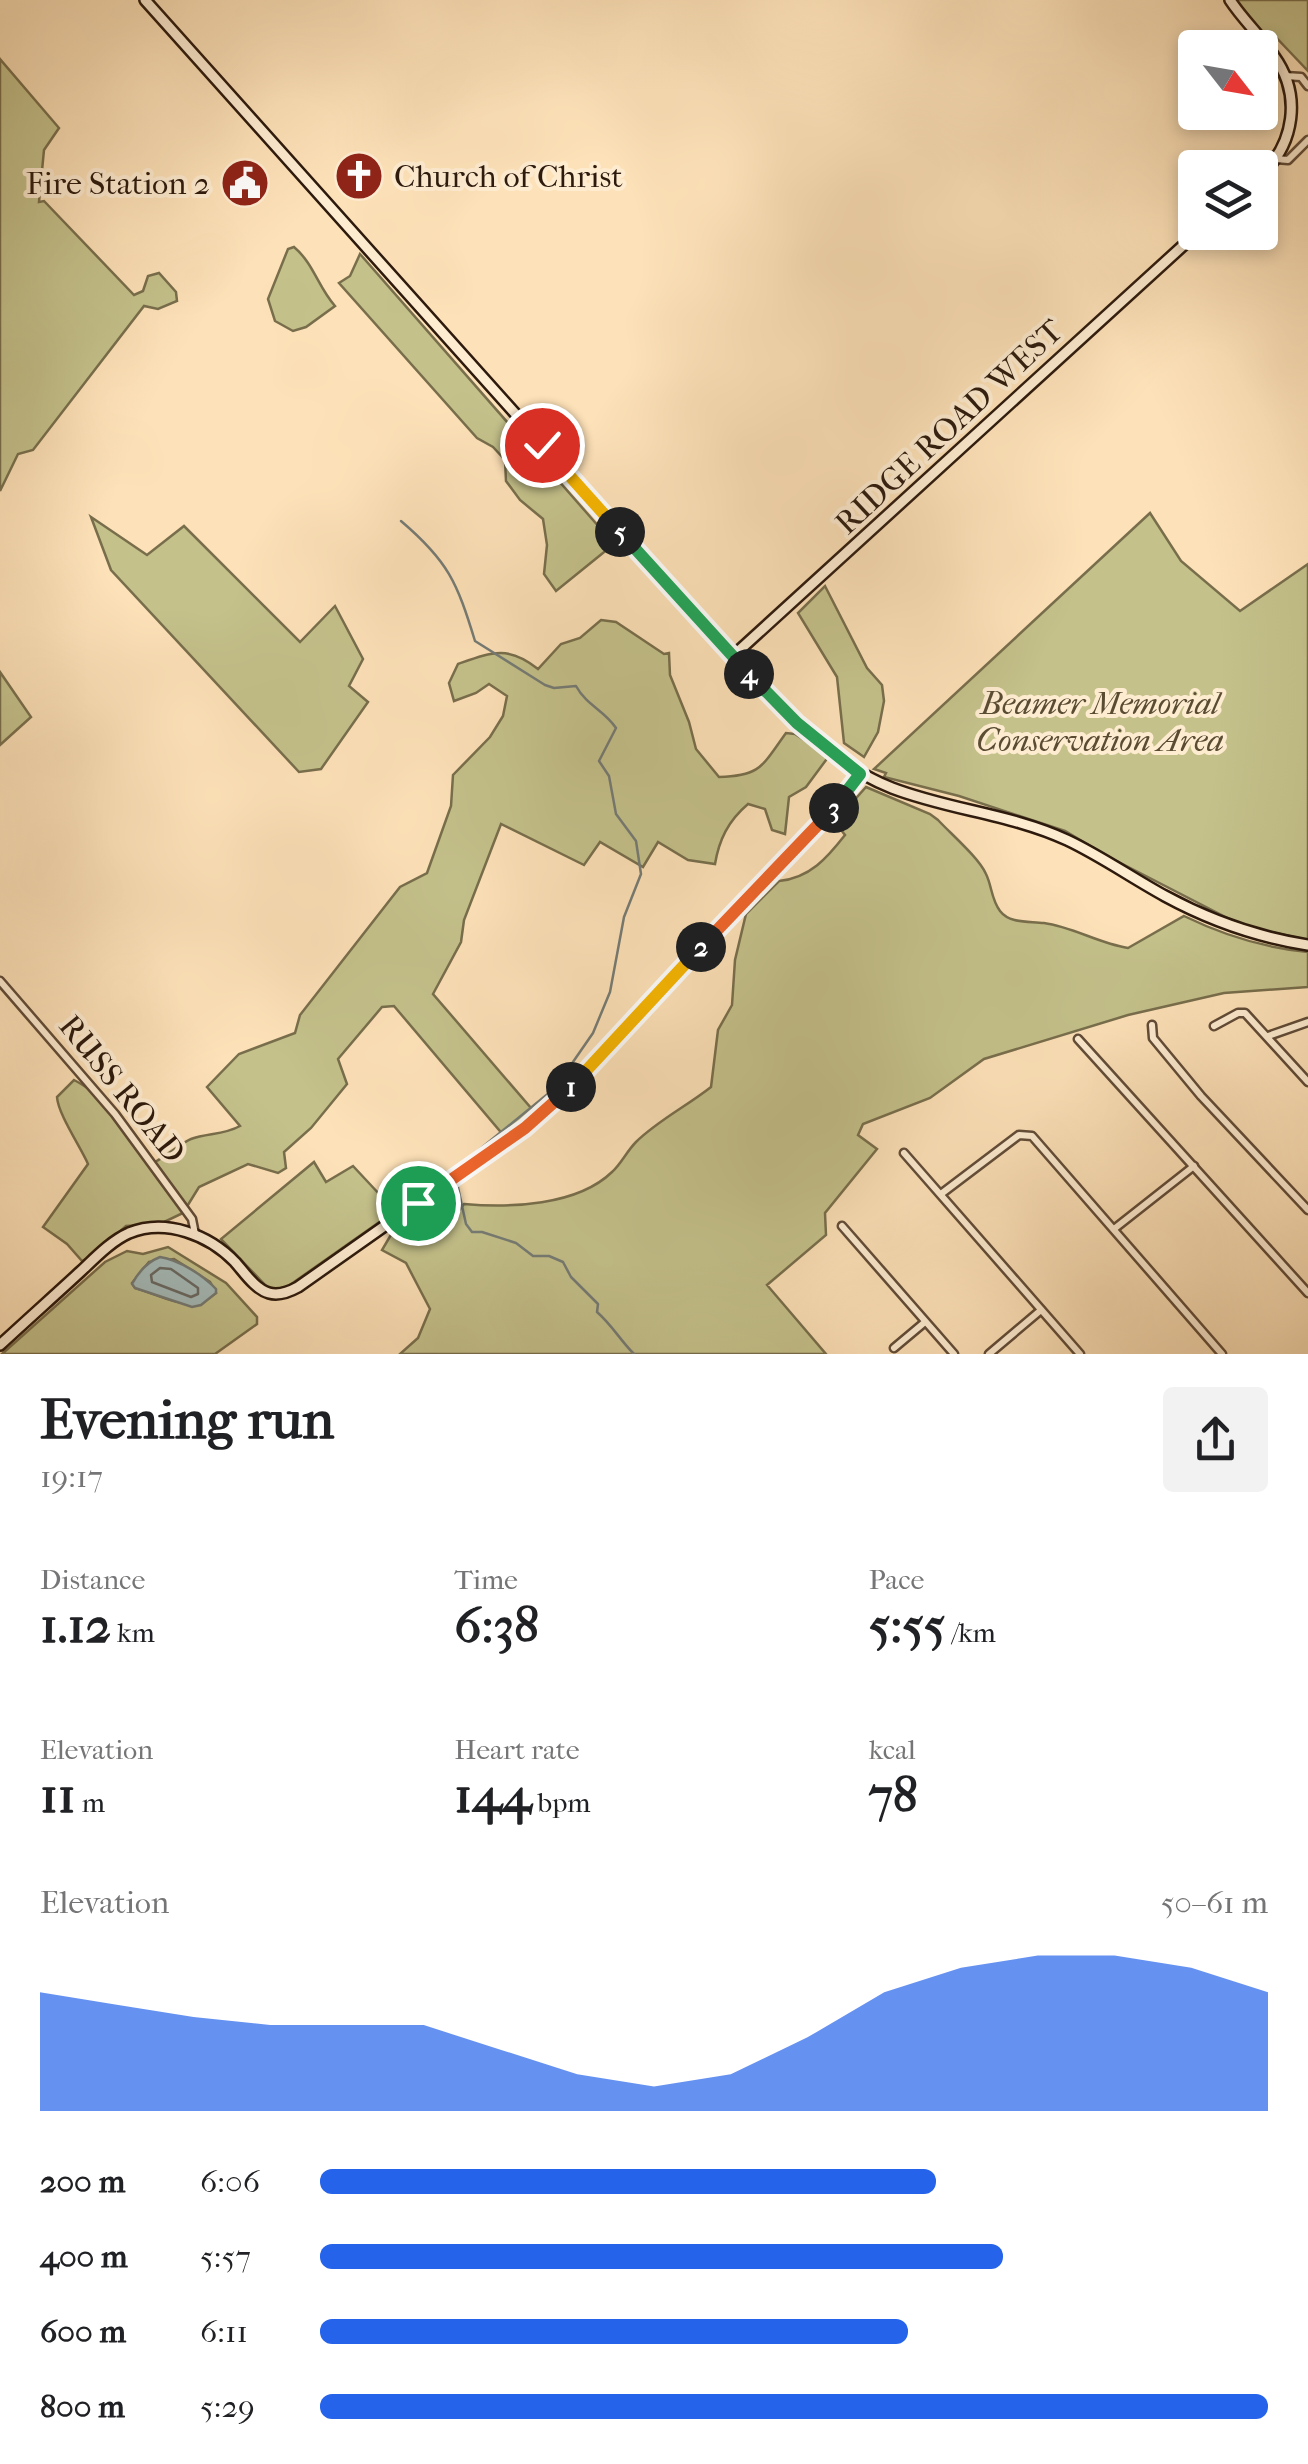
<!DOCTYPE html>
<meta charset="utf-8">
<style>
body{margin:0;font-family:"IM FELL French Canon",serif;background:#f2f2f2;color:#202124;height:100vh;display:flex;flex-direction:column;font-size:38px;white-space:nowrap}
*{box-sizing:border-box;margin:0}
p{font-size:32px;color:#757577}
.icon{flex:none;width:55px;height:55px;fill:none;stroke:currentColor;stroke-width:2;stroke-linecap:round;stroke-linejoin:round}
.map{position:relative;height:1354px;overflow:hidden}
.details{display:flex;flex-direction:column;background:#fff;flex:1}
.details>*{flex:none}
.needle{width:65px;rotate:121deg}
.tools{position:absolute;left:1178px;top:30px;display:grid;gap:20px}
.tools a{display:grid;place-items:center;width:100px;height:100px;border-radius:10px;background:#fff;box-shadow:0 5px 15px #0003;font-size:50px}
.pin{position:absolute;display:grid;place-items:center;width:85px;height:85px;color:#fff;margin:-42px;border:5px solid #fff;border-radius:50%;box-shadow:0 2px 10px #0007}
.km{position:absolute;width:50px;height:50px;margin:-25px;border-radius:50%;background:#222;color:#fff;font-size:28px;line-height:50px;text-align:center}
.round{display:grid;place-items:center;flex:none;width:105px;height:105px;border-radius:10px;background:#f2f2f2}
.headline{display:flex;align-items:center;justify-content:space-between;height:170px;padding:0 40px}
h1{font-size:55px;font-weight:800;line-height:75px}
.stats{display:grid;grid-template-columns:repeat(3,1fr);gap:15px;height:170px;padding:10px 40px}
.stats div{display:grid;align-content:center}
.stats b{font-size:50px;font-weight:800}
.stats small{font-size:28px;font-weight:400}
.stats p{font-size:28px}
.chart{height:280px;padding:20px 40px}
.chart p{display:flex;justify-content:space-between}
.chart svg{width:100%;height:180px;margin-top:10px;fill:#2563eb;opacity:.7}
ul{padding:0 40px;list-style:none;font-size:32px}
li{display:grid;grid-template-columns:160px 120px 1fr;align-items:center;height:75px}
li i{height:25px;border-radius:12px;background:#2563eb}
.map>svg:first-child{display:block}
</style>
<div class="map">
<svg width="1308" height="1354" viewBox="0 0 1308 1354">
<rect width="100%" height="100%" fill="#fde1b8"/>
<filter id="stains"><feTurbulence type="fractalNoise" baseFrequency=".002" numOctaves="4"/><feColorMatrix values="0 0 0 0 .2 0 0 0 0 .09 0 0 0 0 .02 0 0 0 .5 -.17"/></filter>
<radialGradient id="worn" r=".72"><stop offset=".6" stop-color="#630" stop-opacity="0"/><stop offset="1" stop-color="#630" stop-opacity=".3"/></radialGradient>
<g fill="#c4c18b" stroke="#786e4c" stroke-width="2.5" fill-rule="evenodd">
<path d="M1234 0H1308V71L1270 31 1260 33Z"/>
<path d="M0 59 59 128 44 150 39 202 44 201 134 295 143 291 148 276 159 273 176 292 177 301 158 309 144 306 33 450 18 454 0 491Z"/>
<path d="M294 247C314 264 318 287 335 306L306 327 293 331 275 321 268 299 288 249Z"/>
<path d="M360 254 614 544 556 591 544 574 547 545 543 519 520 500 506 481 505 460 493 447 477 438 339 283 350 276Z"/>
<path d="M1150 513 1181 561 1240 611 1308 564V940L1243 926 1107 856 1065 831 959 796 884 777 886 773 874 769Z"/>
<path d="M91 517 147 555 184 526 300 642 335 606 363 659 349 686 368 702 321 769 299 772 111 570Z"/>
<path d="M825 586 867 668 882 685 884 701 878 732 864 757 844 743 837 677 798 613Z"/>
<path d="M601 620 616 622 664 654 669 653 670 675 689 722 696 749 719 777C761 776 762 766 786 733L795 734 829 756 806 787 789 797 785 834 772 830 765 809 748 804C728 821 719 840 715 864L688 860 658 842 643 867 600 842 584 865 501 824 464 920 461 942 433 994 537 1115 505 1137 394 1006 382 1007 338 1059 347 1084 311 1128 284 1152 286 1168 278 1173 248 1164 199 1187 183 1213 160 1224 126 1226 94 1255 82 1261 67 1244 43 1227 88 1164C80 1146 58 1114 57 1097L74 1080C102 1094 107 1112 125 1133 133 1144 145 1153 155 1162 166 1156 183 1142 191 1139 207 1133 224 1135 240 1126L207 1087 239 1054 295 1033 300 1015 400 887 427 873 451 806 453 775 490 737 503 716 507 696 489 684 476 693 454 701 449 683 458 664C492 652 508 645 538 669L561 644 580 638Z"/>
<path d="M0 672 31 717 0 745Z"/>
<path d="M866 787 930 814 938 820C951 834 979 858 986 874 992 886 991 899 1000 911 1010 924 1029 921 1044 923 1073 927 1098 943 1128 948L1184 916C1223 935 1265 948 1308 952V987L1224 993 1128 1015 984 1059 930 1098 863 1124 858 1135 877 1149 825 1213 826 1235 767 1285 826 1354H400L418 1338 430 1309 406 1263 382 1250 392 1233 446 1228 464 1204C509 1208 577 1206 612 1172 621 1164 627 1151 636 1142 657 1121 687 1106 711 1087L718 1030 732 1005 735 960 746 914 779 881C810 878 827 858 845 835L835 822Z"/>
<path d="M314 1162 326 1182 353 1166 395 1211 287 1287 270 1290 221 1239Z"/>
<path d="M168 1247 226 1283 257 1317V1324L215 1354H2L105 1262 127 1251 143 1254ZM174 1259 210 1282 216 1293C190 1316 165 1296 135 1288L132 1283 149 1262Z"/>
</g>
<path fill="#a5bbba" stroke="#757b75" stroke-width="2.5" d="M160 1257C179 1260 203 1275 216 1289V1293L201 1305 192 1307 135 1288 132 1284C139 1271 147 1262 160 1257Z"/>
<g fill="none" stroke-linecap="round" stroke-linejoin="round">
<path stroke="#696a64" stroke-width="2.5" d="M160 1268 171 1269 198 1288V1294L191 1297 152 1282 151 1275Z"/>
<g stroke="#757b75" stroke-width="2.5">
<path d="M401 521C448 561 457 582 475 641L545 685 554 688 576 686C587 706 604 710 616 728L599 761 609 776 616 814 636 841 641 874 624 917 610 992 593 1033 555 1088 458 1167"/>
<path d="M457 1183 466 1224 472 1232H482L516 1243 533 1256H549L563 1262 571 1277 598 1304 597 1312C612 1325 620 1340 634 1354"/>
</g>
<g stroke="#614c38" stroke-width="11">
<g id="minor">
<path d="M1285 76 1301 77 1308 86"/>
<path d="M1276 159 1288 160 1308 140"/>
<path d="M0 981 115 1114 192 1219 195 1234"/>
<path d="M1152 1025 1153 1038 1201 1096 1308 1210"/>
<path d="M1214 1026 1238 1013H1245L1308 1082"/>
<path d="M1268 1036 1308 1022"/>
<path d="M1078 1039 1308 1293"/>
<path d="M904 1153 1080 1354"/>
<path d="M941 1194 1019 1135 1032 1136 1222 1354"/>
<path d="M842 1226 954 1354"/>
<path d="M1114 1229 1194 1166"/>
<path d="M894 1348 925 1322"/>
<path d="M989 1354 1041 1310"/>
</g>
</g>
<g stroke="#2d1a0d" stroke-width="14">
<g id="secondary">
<path d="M145 0 725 648C772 700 825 762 892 788 949 810 1011 814 1067 840 1101 856 1132 878 1165 896 1211 921 1257 937 1308 945"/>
<path d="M1230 0C1243 20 1261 36 1274 56 1302 95 1295 144 1260 176"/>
<path d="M733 656 1198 232"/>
<path d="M0 1345C27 1320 54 1296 80 1272 95 1258 111 1241 129 1233 166 1218 209 1235 235 1262 244 1272 255 1289 269 1293 279 1296 289 1292 298 1287L525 1127 559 1099 825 818 860 774"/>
</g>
</g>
<use href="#minor" stroke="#feecd1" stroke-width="6"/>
<use href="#secondary" stroke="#feecd1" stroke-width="9"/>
</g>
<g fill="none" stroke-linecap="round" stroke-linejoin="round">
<g stroke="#fff" stroke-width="20">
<path id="split-1" d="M418 1203 525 1128 571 1087"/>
</g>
<g stroke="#fff" stroke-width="20">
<path id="split-2" d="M571 1087 701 947"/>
</g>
<g stroke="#fff" stroke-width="20">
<path id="split-3" d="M701 947 834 808"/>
</g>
<g stroke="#fff" stroke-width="20">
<path id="split-4" d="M749 674 797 723 860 774 834 808"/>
</g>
<g stroke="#fff" stroke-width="20">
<path id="split-5" d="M620 532 749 674"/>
</g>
<g stroke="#fff" stroke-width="20">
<path id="split-6" d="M542 445 620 532"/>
</g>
<use href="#split-1" stroke="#f0652b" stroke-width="12"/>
<use href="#split-2" stroke="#f5b400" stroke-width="12"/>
<use href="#split-3" stroke="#f0652b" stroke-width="12"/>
<use href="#split-4" stroke="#22a559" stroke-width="12"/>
<use href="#split-5" stroke="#22a559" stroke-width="12"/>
<use href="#split-6" stroke="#f5b400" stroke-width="12"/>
</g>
<defs>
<g id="church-disc" transform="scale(2.5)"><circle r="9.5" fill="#8f2418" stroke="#feecd1"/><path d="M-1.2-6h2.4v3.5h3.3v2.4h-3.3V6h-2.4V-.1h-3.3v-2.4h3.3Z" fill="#fff"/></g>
<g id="civic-disc" transform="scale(2.5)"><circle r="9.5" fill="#8f2418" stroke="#feecd1"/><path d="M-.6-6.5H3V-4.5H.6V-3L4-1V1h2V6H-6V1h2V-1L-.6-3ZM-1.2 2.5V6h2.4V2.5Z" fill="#fff"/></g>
</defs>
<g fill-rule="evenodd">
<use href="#church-disc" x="359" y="176"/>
<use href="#civic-disc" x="245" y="183"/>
</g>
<g text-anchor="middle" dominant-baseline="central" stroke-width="8" stroke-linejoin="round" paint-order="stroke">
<g font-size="32" fill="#2d1a0d" stroke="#feecd1" text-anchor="start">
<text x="394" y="176">Church of Christ</text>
<text x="210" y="183" text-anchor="end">Fire Station 2</text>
</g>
<g font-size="32" fill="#2d1a0d" stroke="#feecd1">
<text transform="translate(949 427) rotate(-43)">RIDGE ROAD WEST</text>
<text transform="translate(122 1089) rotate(51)">RUSS ROAD</text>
</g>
<g font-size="32" font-style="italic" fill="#5a4c33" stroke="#feecd1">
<text x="1100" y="703">Beamer Memorial<tspan x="1100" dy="37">Conservation Area</tspan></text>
</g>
</g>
<rect width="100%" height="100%" filter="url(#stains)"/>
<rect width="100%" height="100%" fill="url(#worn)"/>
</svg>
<div class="tools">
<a><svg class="needle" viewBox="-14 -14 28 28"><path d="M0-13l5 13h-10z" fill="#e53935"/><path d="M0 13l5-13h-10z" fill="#757577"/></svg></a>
<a><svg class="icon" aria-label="layers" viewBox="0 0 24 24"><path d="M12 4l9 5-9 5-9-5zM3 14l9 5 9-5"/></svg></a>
</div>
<div class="pin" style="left:418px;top:1203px;background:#1e9e55"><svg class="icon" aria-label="arrive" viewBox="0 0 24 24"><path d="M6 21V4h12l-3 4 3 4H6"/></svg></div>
<div class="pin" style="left:542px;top:445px;background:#d93025"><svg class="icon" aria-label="check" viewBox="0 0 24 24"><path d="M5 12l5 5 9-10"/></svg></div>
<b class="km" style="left:571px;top:1087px">1</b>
<b class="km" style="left:701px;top:947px">2</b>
<b class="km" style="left:834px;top:808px">3</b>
<b class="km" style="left:749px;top:674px">4</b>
<b class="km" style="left:620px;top:532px">5</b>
</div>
<section class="details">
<div class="headline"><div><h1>Evening run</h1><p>19:17</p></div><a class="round"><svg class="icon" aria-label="share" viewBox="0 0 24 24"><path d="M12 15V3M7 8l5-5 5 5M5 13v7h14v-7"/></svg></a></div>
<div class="stats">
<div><p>Distance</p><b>1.12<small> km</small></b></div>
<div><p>Time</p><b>6:38</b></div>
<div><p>Pace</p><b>5:55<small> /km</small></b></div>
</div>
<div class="stats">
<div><p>Elevation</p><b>11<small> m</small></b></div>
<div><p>Heart rate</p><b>144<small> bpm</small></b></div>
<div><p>kcal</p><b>78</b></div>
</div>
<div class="chart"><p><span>Elevation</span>50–61 m</p>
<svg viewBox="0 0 160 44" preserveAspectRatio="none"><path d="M0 44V15L10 18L20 21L30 23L40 23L50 23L60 29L70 35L80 38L90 35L100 26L110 15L120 9L130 6L140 6L150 9L160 15V44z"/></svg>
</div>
<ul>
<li><b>200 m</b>6:06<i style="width:65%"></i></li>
<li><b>400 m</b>5:57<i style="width:72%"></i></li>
<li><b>600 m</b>6:11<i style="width:62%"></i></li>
<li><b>800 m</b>5:29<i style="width:100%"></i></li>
</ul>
</section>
